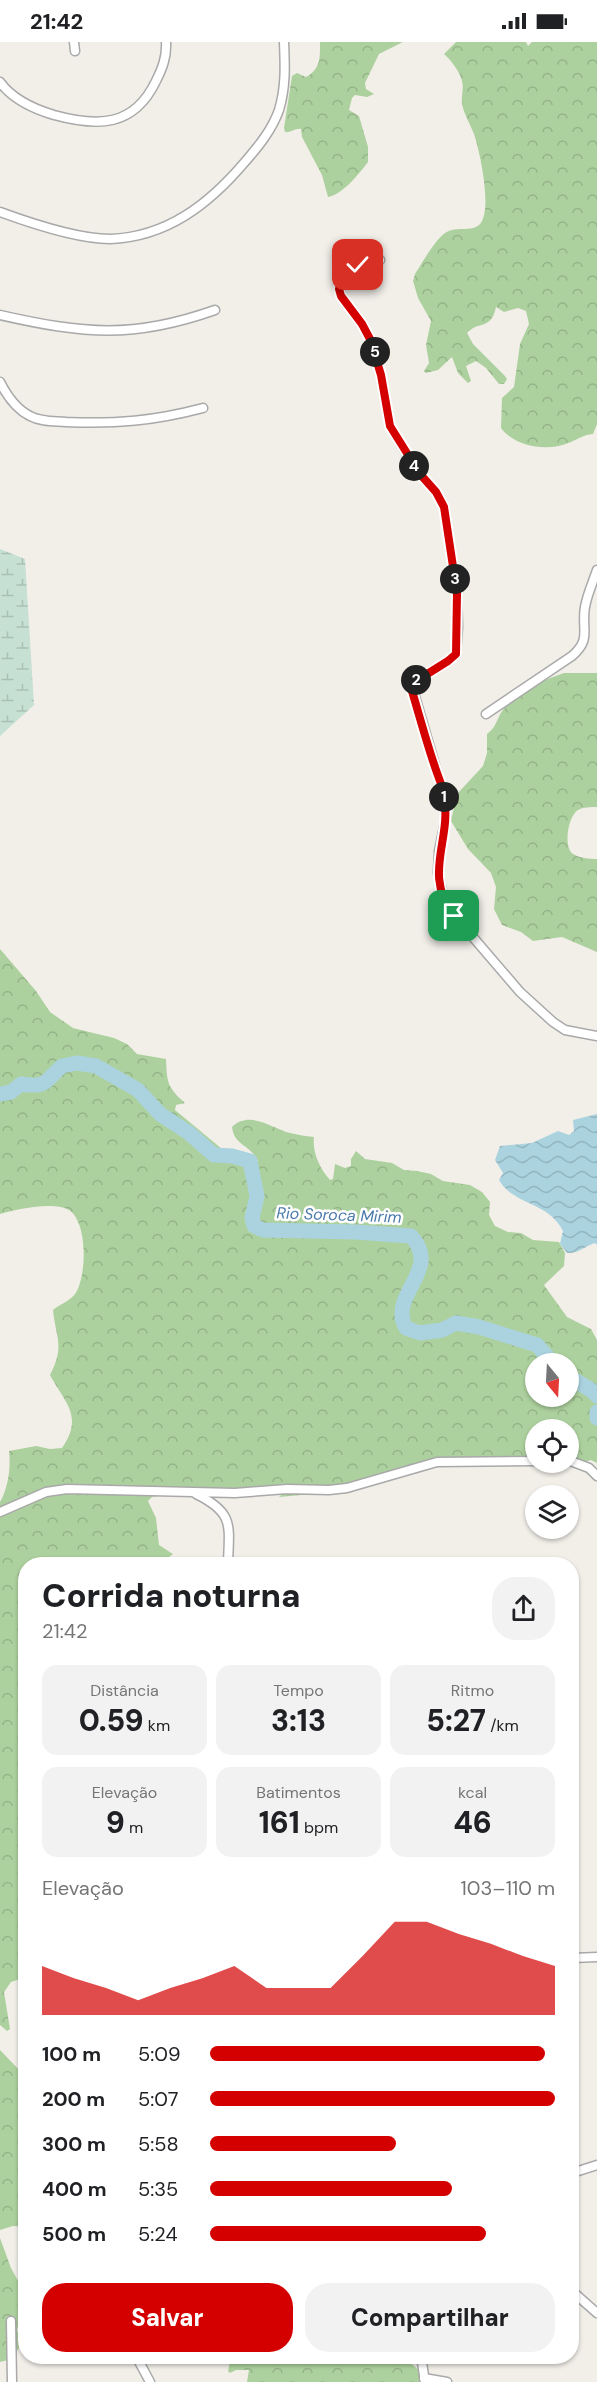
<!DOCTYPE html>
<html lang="pt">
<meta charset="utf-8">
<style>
body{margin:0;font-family:"DM Sans",sans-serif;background:#f2f2f2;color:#202124;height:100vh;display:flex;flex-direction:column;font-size:22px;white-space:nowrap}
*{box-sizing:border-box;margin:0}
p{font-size:20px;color:#757577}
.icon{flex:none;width:33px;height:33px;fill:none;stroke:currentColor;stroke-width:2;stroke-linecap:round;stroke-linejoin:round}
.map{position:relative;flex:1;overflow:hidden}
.panel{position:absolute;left:18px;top:1515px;width:561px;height:807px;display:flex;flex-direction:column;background:#fff;border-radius:24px;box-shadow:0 2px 4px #0004}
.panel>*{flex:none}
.needle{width:39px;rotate:162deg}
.fabs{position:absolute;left:525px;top:1311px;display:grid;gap:12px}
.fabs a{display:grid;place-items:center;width:54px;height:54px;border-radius:50%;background:#fff;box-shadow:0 2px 4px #0004;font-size:30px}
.pin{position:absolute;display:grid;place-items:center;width:51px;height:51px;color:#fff;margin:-26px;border-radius:12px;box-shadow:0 3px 9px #0006}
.km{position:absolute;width:30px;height:30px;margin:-15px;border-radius:50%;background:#222;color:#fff;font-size:16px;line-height:30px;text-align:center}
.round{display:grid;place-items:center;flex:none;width:63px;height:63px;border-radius:24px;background:#f2f2f2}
.headline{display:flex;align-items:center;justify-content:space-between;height:102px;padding:0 24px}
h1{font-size:33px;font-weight:800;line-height:45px}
.stats{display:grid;grid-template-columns:repeat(3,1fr);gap:9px;height:102px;padding:6px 24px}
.stats div{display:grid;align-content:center;border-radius:15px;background:#f2f2f2;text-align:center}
.stats b{font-size:30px;font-weight:800}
.stats small{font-size:16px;font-weight:400}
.stats p{font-size:16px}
.chart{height:168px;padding:12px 24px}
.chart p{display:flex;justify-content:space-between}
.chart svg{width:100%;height:108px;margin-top:6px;fill:#d40000;opacity:.7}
.action{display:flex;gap:12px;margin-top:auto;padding:12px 24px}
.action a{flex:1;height:69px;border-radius:24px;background:#d40000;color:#fff;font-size:24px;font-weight:800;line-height:69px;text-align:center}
.action a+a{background:#f2f2f2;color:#202124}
ul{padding:0 24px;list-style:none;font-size:20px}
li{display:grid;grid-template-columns:96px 72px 1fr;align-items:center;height:45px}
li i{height:15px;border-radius:8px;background:#d40000}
.status{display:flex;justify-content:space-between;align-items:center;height:42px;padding:0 30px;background:#fff;direction:ltr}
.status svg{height:16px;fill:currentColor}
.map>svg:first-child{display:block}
</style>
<div class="status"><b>21:42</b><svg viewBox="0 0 49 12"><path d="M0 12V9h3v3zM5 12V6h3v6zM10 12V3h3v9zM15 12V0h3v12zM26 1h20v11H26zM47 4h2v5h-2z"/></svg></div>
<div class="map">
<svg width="597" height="2340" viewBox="0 0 597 2340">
<defs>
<pattern id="forest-crowns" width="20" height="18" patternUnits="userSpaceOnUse" patternTransform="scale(1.5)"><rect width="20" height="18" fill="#add19e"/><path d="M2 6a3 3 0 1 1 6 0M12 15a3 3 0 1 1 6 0" fill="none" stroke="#95b388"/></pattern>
<pattern id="wetland-marsh" width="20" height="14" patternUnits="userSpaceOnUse" patternTransform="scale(1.5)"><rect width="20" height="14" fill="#c6e0d4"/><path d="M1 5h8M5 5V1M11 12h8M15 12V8" fill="none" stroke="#aac0b6"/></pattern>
<pattern id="water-waves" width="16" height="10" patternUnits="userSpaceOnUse" patternTransform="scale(1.5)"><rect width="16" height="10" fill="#aad3df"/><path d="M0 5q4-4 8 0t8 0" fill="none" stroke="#92b5bf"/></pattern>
</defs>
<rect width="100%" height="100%" fill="#f2efe9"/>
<g fill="url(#forest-crowns)" fill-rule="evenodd">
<path d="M320 0H403L379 12 365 41 366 47 374 52 367 55 355 53 352 56 349 68 359 74 368 105V120C359 132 343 152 328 155L322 133 302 95 301 87C295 86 291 91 285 90L284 86 292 34 297 31 306 35C321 27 320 15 320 0Z"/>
<path d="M456 0H526L528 4 532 0H597V382L593 392C583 393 580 396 571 400 549 410 516 406 501 386L502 356 514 345 520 302 529 282 526 269 518 266 504 270 496 265C491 289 479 278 467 291L473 302 505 334 507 337 504 342H499L486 326 476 319 466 324 471 339 468 341 458 331 452 315 438 328 426 331 424 329 429 321 426 303 431 279 418 256 413 239 415 232C422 221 435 198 445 191 456 183 476 192 482 179 491 162 480 110 474 92 470 82 464 72 462 62 461 55 464 46 462 39 460 30 451 18 444 12Z"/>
<path d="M564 631H597V765C591 765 583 765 578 768 568 774 563 805 573 812 579 816 590 817 597 817V910L562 895 533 899 521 890 502 883 494 867 496 845 491 831 468 807 451 779 457 752 483 724 487 711V692C497 685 496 677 503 668 518 648 541 639 564 631Z"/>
<path d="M0 907 36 949 50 970 73 986 114 996 127 1002 137 1012 166 1017C167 1040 167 1045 185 1061L176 1063 175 1068 222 1107 253 1120 258 1119C250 1102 234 1104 232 1085 250 1068 271 1086 290 1091 298 1093 306 1094 314 1095 312 1110 320 1127 330 1138L333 1137 335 1122 345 1126 351 1124V1117L356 1109 365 1117 392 1121 404 1128 417 1129 431 1132 443 1139 470 1143 482 1150 490 1160 489 1173 495 1184 508 1190 521 1191 533 1198 559 1200 565 1211 564 1224 544 1243 567 1275 591 1287 597 1298V1421L591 1418 579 1422 555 1423 435 1420 325 1451 279 1455 282 1452 280 1450 232 1451 211 1455 163 1453 152 1455 148 1459 156 1476 159 1503 173 1512 160 1522H26V1935L11 1940 4 1950 10 1987 7 1989 0 1983V1460C8 1446 11 1426 9 1409L36 1404 50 1407 62 1406C84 1374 65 1361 50 1333 65 1304 56 1297 53 1268 59 1263 71 1258 75 1252 87 1235 88 1180 69 1168 55 1159 16 1167 0 1172ZM536 1322H568V1354H536ZM536 1388H568V1420H536Z"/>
<path d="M0 2008 26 2035 25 2185 13 2184 0 2188Z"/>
<path d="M0 2196 11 2226 23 2248 24 2260 17 2288 21 2302 13 2317 0 2320Z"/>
<path d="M403 2314 423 2332 422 2340H247L249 2328H236L230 2331 228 2329 231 2315Z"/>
</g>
<path fill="url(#wetland-marsh)" d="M0 507 25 517 34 663 0 694Z"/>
<path fill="url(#water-waves)" d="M597 1072V1203L595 1201C585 1204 578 1212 567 1211L560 1202 563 1189C548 1159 514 1164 499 1138L503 1131 495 1118 500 1104 532 1101 558 1089 569 1093 574 1089 573 1078Z"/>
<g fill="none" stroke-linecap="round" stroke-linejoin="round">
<g stroke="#aad3df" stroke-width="15">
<path d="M0 1052 11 1050 21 1042C48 1046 44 1040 62 1024L77 1021 96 1024 138 1048 160 1072 189 1091 214 1113 232 1114 250 1119 257 1154 252 1176 254 1184 263 1188 356 1190 411 1194C443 1228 387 1253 406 1286L420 1291 442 1288 456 1281 479 1285 537 1303 554 1322"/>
<path d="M568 1334 591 1348 597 1354"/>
<path d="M597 1370V1376"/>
</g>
<g stroke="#a9a9a9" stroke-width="11">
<g id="street">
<path d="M74 0 75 9"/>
<path d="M0 40C13 58 34 67 54 73 98 85 134 85 156 39 162 27 167 15 166 0"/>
<path d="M0 170C30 181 79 197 110 197 167 195 209 162 244 121 258 105 272 88 279 68 286 45 285 23 284 0"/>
<path d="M380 218 358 223 346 228 340 241 339 247 341 254 362 282 370 297 381 333 390 384 415 426 436 450 444 465 457 551 458 585 456 612 448 619 416 639 412 644 444 754 446 775 439 809 438 831 444 857 448 866 520 950 553 980 565 988 597 994"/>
<path d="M0 273C84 292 133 297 215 268"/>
<path d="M0 340C7 354 16 367 30 374 41 380 54 379 66 380 116 382 154 379 203 366"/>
<path d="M486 672 572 614C592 597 581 587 585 565 587 553 593 540 597 528"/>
<path d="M568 1418 589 1426 597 1434"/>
<path d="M196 1452C235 1471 229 1484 228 1522"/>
<path d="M0 1470 46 1450 67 1447 235 1451 287 1447 329 1448 347 1446 437 1420 536 1419"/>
<path d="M572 1916 597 1915"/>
<path d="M572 2131 597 2123"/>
<path d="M572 2249 597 2271"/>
<path d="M11 2279 12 2340"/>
<path d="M136 2314 150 2340"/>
<path d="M421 2314 425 2340"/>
<path d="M424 2336 447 2340"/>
</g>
</g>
<use href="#street" stroke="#fff" stroke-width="8"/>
</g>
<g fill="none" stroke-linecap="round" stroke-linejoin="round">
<g stroke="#fff" stroke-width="12">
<path id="route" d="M358 223 346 228 342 235 339 247 341 254 362 282 370 297 381 333 390 384 420 432 436 450 444 465 457 551 456 612 448 619 416 639 412 649C420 676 427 702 436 728 439 737 443 745 444 755 452 799 422 831 454 874"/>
</g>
<use href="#route" stroke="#d40000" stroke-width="8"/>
</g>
<g text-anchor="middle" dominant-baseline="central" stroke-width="5" stroke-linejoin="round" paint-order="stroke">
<g font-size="16" font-style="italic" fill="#4a7aab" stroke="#fff">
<text transform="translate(339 1173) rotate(2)">Rio Soroca Mirim</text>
</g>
</g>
</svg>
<div class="fabs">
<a><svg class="needle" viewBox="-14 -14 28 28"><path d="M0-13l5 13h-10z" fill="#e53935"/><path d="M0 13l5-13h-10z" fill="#757577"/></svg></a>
<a><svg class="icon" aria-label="locate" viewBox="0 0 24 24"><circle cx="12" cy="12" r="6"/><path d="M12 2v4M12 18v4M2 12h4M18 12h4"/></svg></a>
<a><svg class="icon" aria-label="layers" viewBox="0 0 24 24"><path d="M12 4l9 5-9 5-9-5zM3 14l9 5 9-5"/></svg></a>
</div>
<div class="pin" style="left:454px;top:874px;background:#1e9e55"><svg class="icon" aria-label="arrive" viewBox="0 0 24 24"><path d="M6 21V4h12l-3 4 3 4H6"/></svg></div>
<div class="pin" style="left:358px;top:223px;background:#d93025"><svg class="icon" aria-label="check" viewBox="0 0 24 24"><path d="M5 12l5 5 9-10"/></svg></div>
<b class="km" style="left:444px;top:755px">1</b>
<b class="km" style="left:416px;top:638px">2</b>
<b class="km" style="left:455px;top:537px">3</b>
<b class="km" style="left:414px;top:424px">4</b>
<b class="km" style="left:375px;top:310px">5</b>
<section class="panel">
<div class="headline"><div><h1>Corrida noturna</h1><p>21:42</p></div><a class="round"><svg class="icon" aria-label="share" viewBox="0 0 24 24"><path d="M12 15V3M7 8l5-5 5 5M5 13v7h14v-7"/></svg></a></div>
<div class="stats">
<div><p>Distância</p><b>0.59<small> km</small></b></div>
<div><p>Tempo</p><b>3:13</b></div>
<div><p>Ritmo</p><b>5:27<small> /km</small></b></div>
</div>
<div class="stats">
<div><p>Elevação</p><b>9<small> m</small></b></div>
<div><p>Batimentos</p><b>161<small> bpm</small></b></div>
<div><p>kcal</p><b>46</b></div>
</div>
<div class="chart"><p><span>Elevação</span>103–110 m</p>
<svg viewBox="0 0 160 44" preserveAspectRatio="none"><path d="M0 44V24L10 29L20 33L30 38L40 33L50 29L60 24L70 33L80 33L90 33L100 20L110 6L120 6L130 11L140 15L150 20L160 24V44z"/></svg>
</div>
<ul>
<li><b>100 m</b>5:09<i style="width:97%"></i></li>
<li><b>200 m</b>5:07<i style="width:100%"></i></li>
<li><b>300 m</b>5:58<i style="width:54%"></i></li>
<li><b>400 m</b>5:35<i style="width:70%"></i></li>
<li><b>500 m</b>5:24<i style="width:80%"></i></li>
</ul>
<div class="action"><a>Salvar</a><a>Compartilhar</a></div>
</section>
</div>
